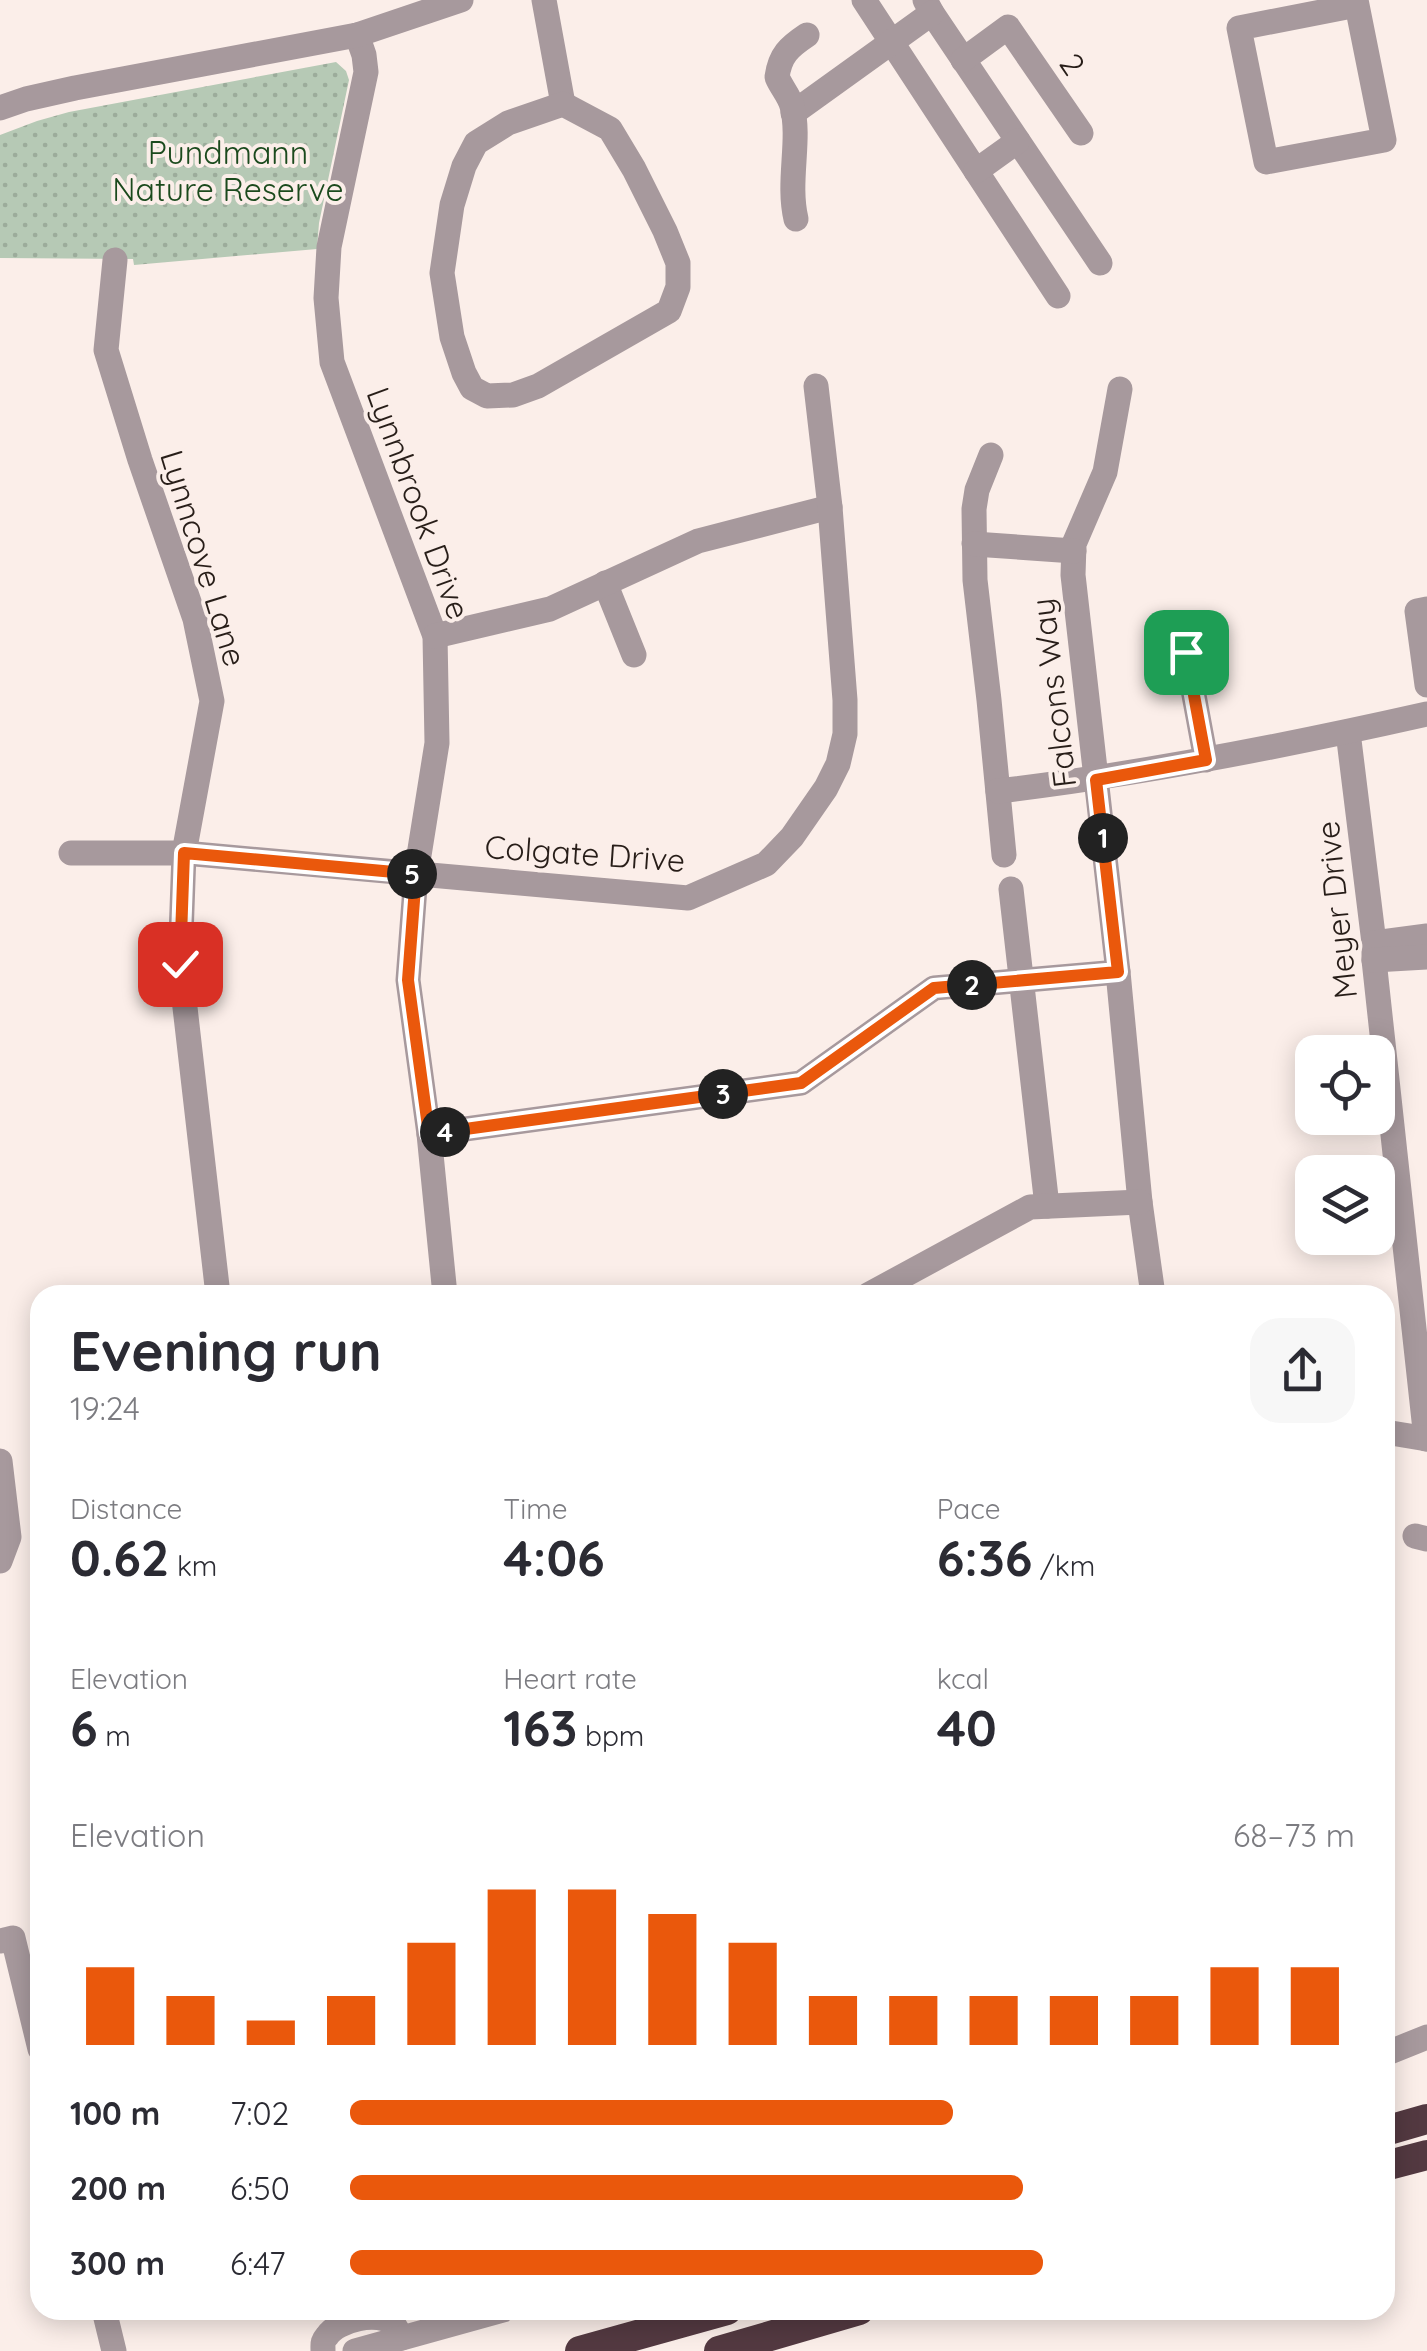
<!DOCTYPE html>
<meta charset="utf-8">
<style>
body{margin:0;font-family:Quicksand,sans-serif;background:#f7f7f7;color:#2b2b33;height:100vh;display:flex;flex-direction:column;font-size:38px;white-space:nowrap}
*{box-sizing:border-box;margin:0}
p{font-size:32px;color:#7c7c81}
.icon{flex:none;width:55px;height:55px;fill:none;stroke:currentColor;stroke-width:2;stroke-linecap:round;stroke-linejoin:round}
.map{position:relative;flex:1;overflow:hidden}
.details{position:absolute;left:30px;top:1285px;width:1365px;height:1035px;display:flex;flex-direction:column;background:#fff;border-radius:30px;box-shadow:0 5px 25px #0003}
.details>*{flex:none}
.tools{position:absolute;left:1295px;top:1035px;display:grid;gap:20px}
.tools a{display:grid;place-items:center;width:100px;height:100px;border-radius:20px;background:#fff;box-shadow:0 5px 25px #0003;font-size:50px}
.pin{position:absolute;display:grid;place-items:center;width:85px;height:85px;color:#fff;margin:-42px;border-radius:20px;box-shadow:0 5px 15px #0006}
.km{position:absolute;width:50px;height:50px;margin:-25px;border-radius:50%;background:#222;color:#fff;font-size:28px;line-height:50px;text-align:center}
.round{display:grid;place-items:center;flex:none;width:105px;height:105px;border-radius:30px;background:#f7f7f7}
.summary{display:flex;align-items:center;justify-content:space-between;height:170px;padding:0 40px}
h1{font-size:55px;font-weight:800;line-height:75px}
.stats{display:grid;grid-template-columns:repeat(3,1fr);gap:15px;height:170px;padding:10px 40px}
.stats div{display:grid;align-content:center}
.stats b{font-size:50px;font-weight:800}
.stats small{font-size:28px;font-weight:400}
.stats p{font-size:28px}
.chart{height:280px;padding:20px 40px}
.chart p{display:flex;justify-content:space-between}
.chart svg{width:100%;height:180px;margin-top:10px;stroke:#ea580c;stroke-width:6}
ul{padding:0 40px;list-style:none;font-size:32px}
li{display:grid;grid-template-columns:160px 120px 1fr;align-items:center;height:75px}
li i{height:25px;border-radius:12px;background:#ea580c}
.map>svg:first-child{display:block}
</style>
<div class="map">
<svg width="1427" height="2351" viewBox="0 0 1427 2351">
<defs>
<pattern id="park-dots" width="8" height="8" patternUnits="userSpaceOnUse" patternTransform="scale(2.5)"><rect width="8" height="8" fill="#b6c9b5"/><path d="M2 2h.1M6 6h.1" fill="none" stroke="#9cac9b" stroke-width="1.8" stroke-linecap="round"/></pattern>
</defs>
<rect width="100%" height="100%" fill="#fbeee9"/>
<path fill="url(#park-dots)" d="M336 62 346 71 349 80 319 223 317 249 134 265 133 259 0 258V135L37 121 69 112Z"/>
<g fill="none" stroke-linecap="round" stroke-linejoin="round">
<g stroke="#a7999d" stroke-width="25">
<path d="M544 0 563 104"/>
<path d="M864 0 1058 296"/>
<path d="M925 0 932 13 1100 263"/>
<path d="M1356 0 1384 140 1266 162 1239 28 1357 5"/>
<path d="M357 35 364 55 366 72 329 247 326 298 332 362 435 636 437 743 416 874 408 980 429 1134 445 1295"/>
<path d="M963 60 1008 27 1081 133"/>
<path d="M563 104 610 129 634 169 665 231 678 263V287L669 311 538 386 513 395 487 396 472 388 464 373 452 337 442 273 452 205 464 166 476 143 508 123Z"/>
<path d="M0 108 26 99 75 88 357 35 461 0"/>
<path d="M793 113 932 13"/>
<path d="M976 171 1018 141"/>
<path d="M796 219C787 181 801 140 792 106 789 95 781 87 777 77 780 55 789 47 807 35"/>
<path d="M115 260 106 350 140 460 195 619 212 701 184 853 180 964 218 1295"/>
<path d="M1120 389 1105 472 1074 544 1073 575 1118 972 1140 1202 1153 1295"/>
<path d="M991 455 977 490 974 509 975 580 989 700 1004 855"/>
<path d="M974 544 1074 551"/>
<path d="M605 583 634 655"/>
<path d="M1427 609 1417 611 1427 685"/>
<path d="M435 636 550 609 698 541 830 507"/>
<path d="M1186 652 1206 760"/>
<path d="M1348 732 1374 943V960L1426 1439"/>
<path d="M998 791C1143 774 1285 746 1427 714"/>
<path d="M71 853H184L688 898 766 864 792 837 826 788 838 764 845 734V700L830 507 816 386"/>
<path d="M1011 889 1047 1206"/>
<path d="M1374 943 1427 936"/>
<path d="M1374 960 1427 957"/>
<path d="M429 1134 801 1083 934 988 1118 972"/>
<path d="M868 1295 1030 1207 1140 1202"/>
<path d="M1385 1432 1427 1439"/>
<path d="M0 1461 9 1537 0 1561"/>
<path d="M1415 1536 1427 1539"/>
<path d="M0 1941 13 1938 40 2049"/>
<path d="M1385 2054 1427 2037"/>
<path d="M104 2310 114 2351"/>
<path d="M323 2351C323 2343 322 2342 327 2336 337 2320 379 2310 393 2324 395 2325 400 2336 401 2338"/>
<path d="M355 2351 503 2310"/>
</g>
<g stroke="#533941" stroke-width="30">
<path d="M1385 2131 1427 2119"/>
<path d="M1385 2166 1427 2155"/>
<path d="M580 2351 727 2310"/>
<path d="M719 2351 859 2310"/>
</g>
</g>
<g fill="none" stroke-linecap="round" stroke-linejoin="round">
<g stroke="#fff" stroke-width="20">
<path id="route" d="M180 964 184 853 416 874 408 980 429 1134 801 1083 934 988 1118 972 1096 780 1206 760 1186 652"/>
</g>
<use href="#route" stroke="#ea580c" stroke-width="12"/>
</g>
<g text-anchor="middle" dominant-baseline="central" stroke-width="8" stroke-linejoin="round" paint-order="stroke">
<g font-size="32" fill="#271d18" stroke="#fbeee9">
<text transform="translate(1073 64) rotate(56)">2</text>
<text transform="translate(419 503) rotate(70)">Lynnbrook Drive</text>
<text transform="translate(204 558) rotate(73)">Lynncove Lane</text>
<text transform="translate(1053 693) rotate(-97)">Falcons Way</text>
<text transform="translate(585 853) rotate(4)">Colgate Drive</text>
<text transform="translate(1336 910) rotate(-96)">Meyer Drive</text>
</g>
<g font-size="32" fill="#1b4a1d" stroke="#fbeee9">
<text x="228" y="152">Pundmann<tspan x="228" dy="37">Nature Reserve</tspan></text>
</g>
</g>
</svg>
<div class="tools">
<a><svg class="icon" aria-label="locate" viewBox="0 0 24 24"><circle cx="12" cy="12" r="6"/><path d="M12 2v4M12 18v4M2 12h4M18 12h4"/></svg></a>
<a><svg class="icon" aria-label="layers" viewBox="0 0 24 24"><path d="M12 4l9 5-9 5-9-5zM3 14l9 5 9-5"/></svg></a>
</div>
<div class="pin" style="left:1186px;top:652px;background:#1e9e55"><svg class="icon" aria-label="arrive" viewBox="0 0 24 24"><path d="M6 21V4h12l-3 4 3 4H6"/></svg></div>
<div class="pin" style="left:180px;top:964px;background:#d93025"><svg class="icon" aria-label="check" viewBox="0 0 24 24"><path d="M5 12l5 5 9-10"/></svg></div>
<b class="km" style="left:1103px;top:838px">1</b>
<b class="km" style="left:972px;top:985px">2</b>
<b class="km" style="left:723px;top:1094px">3</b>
<b class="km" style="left:445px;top:1132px">4</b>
<b class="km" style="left:412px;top:874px">5</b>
<section class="details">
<div class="summary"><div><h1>Evening run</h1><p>19:24</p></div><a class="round"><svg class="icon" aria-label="share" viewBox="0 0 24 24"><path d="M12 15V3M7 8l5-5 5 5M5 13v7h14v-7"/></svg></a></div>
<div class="stats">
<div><p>Distance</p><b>0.62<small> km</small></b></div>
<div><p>Time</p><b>4:06</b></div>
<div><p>Pace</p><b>6:36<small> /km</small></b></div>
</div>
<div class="stats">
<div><p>Elevation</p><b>6<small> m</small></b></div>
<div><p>Heart rate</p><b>163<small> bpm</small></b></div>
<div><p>kcal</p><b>40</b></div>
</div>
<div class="chart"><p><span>Elevation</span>68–73 m</p>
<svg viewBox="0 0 160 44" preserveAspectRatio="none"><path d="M5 44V25M15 44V32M25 44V38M35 44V32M45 44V19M55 44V6M65 44V6M75 44V12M85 44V19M95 44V32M105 44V32M115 44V32M125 44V32M135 44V32M145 44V25M155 44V25"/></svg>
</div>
<ul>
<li><b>100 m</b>7:02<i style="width:60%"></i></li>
<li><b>200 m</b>6:50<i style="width:67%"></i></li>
<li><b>300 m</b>6:47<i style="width:69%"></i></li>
</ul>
</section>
</div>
